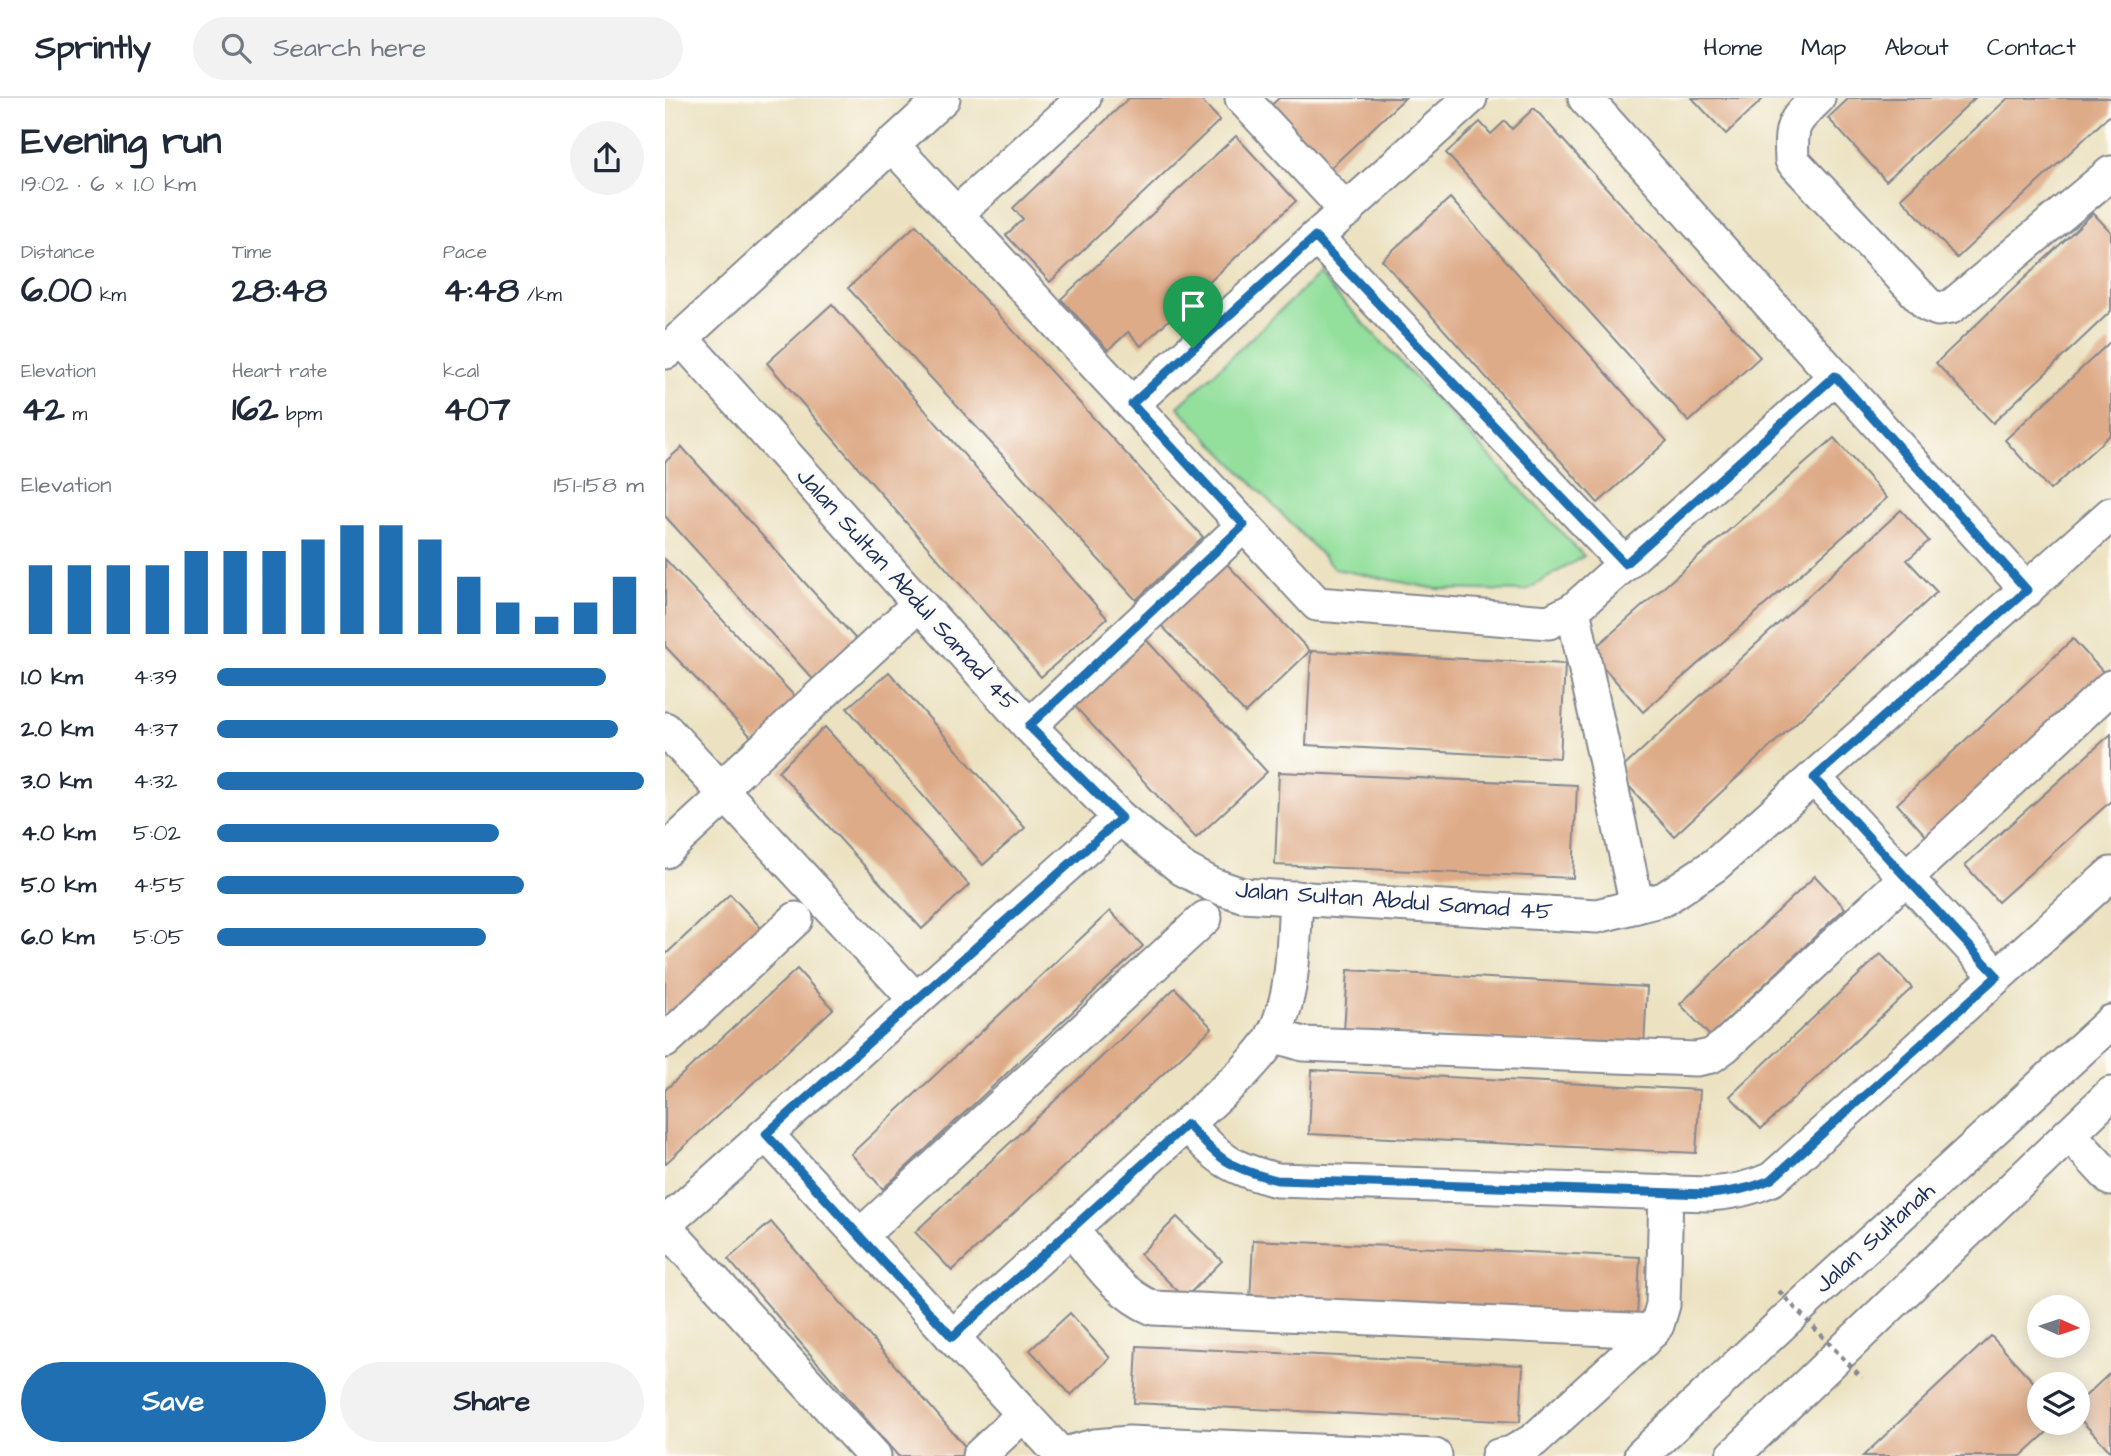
<!DOCTYPE html>
<meta charset="utf-8">
<style>
body{margin:0;font-family:"Architects Daughter",sans-serif;background:#f2f2f3;color:#1f2937;height:100vh;display:flex;flex-direction:column;font-size:26px;white-space:nowrap}
*{box-sizing:border-box;margin:0}
p{font-size:23px;color:#747a83}
.icon{flex:none;width:38px;height:38px;fill:none;stroke:currentColor;stroke-width:2;stroke-linecap:round;stroke-linejoin:round}
.map{position:relative;flex:1;overflow:hidden}
.panel{display:flex;flex-direction:column;background:#fff;width:665px}
.panel>*{flex:none}
.needle{width:46px;rotate:93deg}
.buttons{position:absolute;left:1362px;top:1197px;display:grid;gap:14px}
.buttons a{display:grid;place-items:center;width:63px;height:63px;border-radius:50%;background:#fff;box-shadow:0 4px 18px #0003;font-size:35px}
.pin{position:absolute;display:grid;place-items:center;width:60px;height:60px;color:#fff;margin:-72px -30px;border-radius:50% 50% 50% 0;rotate:-45deg;box-shadow:0 0 7px #0007}
.pin .icon{rotate:45deg}
.round{display:grid;place-items:center;flex:none;width:74px;height:74px;border-radius:37px;background:#f2f2f3}
.head{display:flex;align-items:center;justify-content:space-between;height:119px;padding:0 21px}
h1{font-size:38px;font-weight:800;line-height:52px}
.stats{display:grid;grid-template-columns:repeat(3,1fr);gap:10px;height:119px;padding:7px 21px}
.stats div{display:grid;align-content:center}
.stats b{font-size:35px;font-weight:800}
.stats small{font-size:19px;font-weight:400}
.stats p{font-size:19px}
.chart{height:196px;padding:14px 21px}
.chart p{display:flex;justify-content:space-between}
.chart svg{width:100%;height:126px;margin-top:7px;stroke:#1f6fb2;stroke-width:6}
.cta{display:flex;gap:14px;margin-top:auto;padding:14px 21px}
.cta a{flex:1;height:80px;border-radius:42px;background:#1f6fb2;color:#fff;font-size:28px;font-weight:800;line-height:80px;text-align:center}
.cta a+a{background:#f2f2f3;color:#1f2937}
ul{padding:0 21px;list-style:none;font-size:23px}
li{display:grid;grid-template-columns:112px 84px 1fr;align-items:center;height:52px}
li i{height:18px;border-radius:9px;background:#1f6fb2}
header{display:flex;align-items:center;gap:42px;box-sizing:border-box;height:98px;padding:0 35px;background:#fff;border-bottom:2px solid #e0e1e3}
header strong{font-size:33px}
nav{display:flex;gap:38px;margin-inline-start:auto;font-size:24px}
.search{width:490px;height:63px;background:#f2f2f3;display:flex;align-items:center;gap:18px;box-sizing:border-box;padding:0 24px;border-radius:38px;color:#747a83;font-size:26px}
main{display:flex;flex:1;min-height:0}
.map>svg:first-child{display:block}
</style>
<header>
<strong>Sprintly</strong>
<div class="search"><svg class="icon" aria-label="search" viewBox="0 0 24 24"><circle cx="10" cy="10" r="6"/><path d="M15 15l6 6"/></svg>Search here</div>
<nav><a>Home</a><a>Map</a><a>About</a><a>Contact</a></nav>
</header>
<main>
<section class="panel">
<div class="head"><div><h1>Evening run</h1><p>19:02 · 6 × 1.0 km</p></div><a class="round"><svg class="icon" aria-label="share" viewBox="0 0 24 24"><path d="M12 15V3M7 8l5-5 5 5M5 13v7h14v-7"/></svg></a></div>
<div class="stats">
<div><p>Distance</p><b>6.00<small> km</small></b></div>
<div><p>Time</p><b>28:48</b></div>
<div><p>Pace</p><b>4:48<small> /km</small></b></div>
</div>
<div class="stats">
<div><p>Elevation</p><b>42<small> m</small></b></div>
<div><p>Heart rate</p><b>162<small> bpm</small></b></div>
<div><p>kcal</p><b>407</b></div>
</div>
<div class="chart"><p><span>Elevation</span>151–158 m</p>
<svg viewBox="0 0 160 44" preserveAspectRatio="none"><path d="M5 44V20M15 44V20M25 44V20M35 44V20M45 44V15M55 44V15M65 44V15M75 44V11M85 44V6M95 44V6M105 44V11M115 44V24M125 44V33M135 44V38M145 44V33M155 44V24"/></svg>
</div>
<ul>
<li><b>1.0 km</b>4:39<i style="width:91%"></i></li>
<li><b>2.0 km</b>4:37<i style="width:94%"></i></li>
<li><b>3.0 km</b>4:32<i style="width:100%"></i></li>
<li><b>4.0 km</b>5:02<i style="width:66%"></i></li>
<li><b>5.0 km</b>4:55<i style="width:72%"></i></li>
<li><b>6.0 km</b>5:05<i style="width:63%"></i></li>
</ul>
<div class="cta"><a>Save</a><a>Share</a></div>
</section>
<div class="map">
<svg width="1446" height="1358" viewBox="0 0 1446 1358">
<rect width="100%" height="100%" fill="#fdfcf7"/>
<filter id="ink" filterUnits="userSpaceOnUse"><feTurbulence type="fractalNoise" baseFrequency=".0143" numOctaves="2"/><feDisplacementMap in="SourceGraphic" scale="14" xChannelSelector="R" yChannelSelector="G"/><feConvolveMatrix kernelMatrix="1 2 1 2 8 2 1 2 1" color-interpolation-filters="sRGB"/></filter>
<filter id="wash" filterUnits="userSpaceOnUse"><feTurbulence type="fractalNoise" baseFrequency=".00686" numOctaves="4" result="noise"/><feDisplacementMap in="SourceGraphic" scale="28" xChannelSelector="R" yChannelSelector="G"/><feGaussianBlur stdDeviation="1.57" result="paint"/><feColorMatrix in="noise" values="0 0 0 0 0 0 0 0 0 0 0 0 0 0 0 0 0 1.4 0 .05"/><feComposite in="paint" operator="in"/></filter>
<g filter="url(#wash)">
<rect width="100%" height="100%" fill="#ece2c1"/>
<path fill="#93df9c" stroke="#57877d" stroke-width="2" d="M653 177 919 458 860 493 771 491 670 471 513 309Z"/>
<g id="blocks">
<g fill="#deab88">
<path d="M464 0H534L555 22 385 184 341 137 358 121 348 110Z"/>
<path d="M614 0H740L659 76 600 13Z"/>
<path d="M1027 0H1099L1061 36Z"/>
<path d="M1184 0H1310L1221 83 1163 20Z"/>
<path d="M1343 0H1446V16L1292 160 1236 100Z"/>
<path d="M869 10 1095 259 1024 324 781 55 815 24 826 36 840 23 847 31Z"/>
<path d="M571 38 631 103 476 248 463 234 443 252 396 201Z"/>
<path d="M785 100 1002 343 933 405 717 162Z"/>
<path d="M1428 115 1446 134V213L1328 325 1271 265Z"/>
<path d="M251 127 538 439 471 502 183 190Z"/>
<path d="M167 206 442 520 376 579 102 265Z"/>
<path d="M1446 243V336L1385 392 1340 342Z"/>
<path d="M1169 340 1222 400 978 614 925 554Z"/>
<path d="M17 349 198 549 154 588 0 418V364Z"/>
<path d="M1236 412 1264 443 1242 462 1272 494 1009 738 952 675Z"/>
<path d="M0 461 135 604 92 645 0 548Z"/>
<path d="M558 462 645 553 580 615 494 525Z"/>
<path d="M476 536 602 674 531 740 405 603Z"/>
<path d="M1408 541 1439 575 1263 740 1232 706Z"/>
<path d="M646 553 900 566 895 660 641 647Z"/>
<path d="M224 574 360 730 318 767 182 610Z"/>
<path d="M160 629 304 787 257 831 113 673Z"/>
<path d="M1446 636V703L1333 804 1300 767Z"/>
<path d="M614 674 912 687 908 780 610 767Z"/>
<path d="M1150 778 1180 810 1045 938 1015 906Z"/>
<path d="M65 796 97 831 0 921V857Z"/>
<path d="M445 813 478 848 218 1091 186 1056Z"/>
<path d="M1216 856 1247 890 1096 1031 1065 998Z"/>
<path d="M132 871 168 911 0 1066V992Z"/>
<path d="M683 872 982 889 979 950 679 933Z"/>
<path d="M510 890 547 930 287 1173 250 1134Z"/>
<path d="M647 972 1035 992 1031 1055 644 1036Z"/>
<path d="M512 1119 557 1163 520 1200 475 1156Z"/>
<path d="M106 1124 303 1352 296 1358H233L63 1161Z"/>
<path d="M588 1142 975 1159 972 1221 585 1204Z"/>
<path d="M405 1215 445 1260 406 1297 365 1252Z"/>
<path d="M1326 1238 1374 1290V1325H1392L1356 1358H1198Z"/>
<path d="M472 1248 858 1267 855 1324 469 1305Z"/>
<path d="M1446 1274V1354L1412 1318V1306Z"/>
</g>
</g>
</g>
<g filter="url(#ink)">
<use href="#blocks" fill-opacity="0" stroke="#848890" stroke-width="2"/>
<g fill="none" stroke-linecap="round" stroke-linejoin="round">
<g stroke="#848890" stroke-width="37">
<g id="minor">
<path d="M577 0 682 113"/>
<path d="M920 0 1362 492"/>
<path d="M1153 0C1128 24 1125 26 1127 62L1263 207 1273 211 1286 209 1446 75"/>
<path d="M226 46 652 506 884 524 908 512 1170 279"/>
<path d="M291 116 419 0"/>
<path d="M651 139 960 466"/>
<path d="M16 240 364 628 455 720 518 771 548 787 577 797 932 818 999 801 1050 767 1446 416"/>
<path d="M1 254 278 0"/>
<path d="M467 306 805 0"/>
<path d="M908 512 972 808"/>
<path d="M364 628 579 427"/>
<path d="M0 631 251 902"/>
<path d="M1149 680 1332 878"/>
<path d="M55 691 254 506"/>
<path d="M0 753 61 697"/>
<path d="M608 937 638 946 1031 961 1046 958 1060 948 1446 589"/>
<path d="M0 943 131 821"/>
<path d="M522 1026C555 1062 564 1070 612 1082L1043 1096C1066 1095 1085 1091 1107 1081L1446 776"/>
<path d="M101 1036 397 1358"/>
<path d="M1404 1036 1446 1081"/>
<path d="M0 1126 455 720"/>
<path d="M0 1129 209 1358"/>
<path d="M406 1131C431 1161 452 1195 488 1210L988 1233"/>
<path d="M195 1138 540 820"/>
<path d="M287 1239 577 976C588 964 600 952 608 938 630 896 628 846 631 800"/>
<path d="M396 1357 430 1348 464 1345 770 1358"/>
<path d="M314 1358 358 1317"/>
<path d="M833 1358 847 1355 869 1342 979 1242 992 1227 998 1207 1001 1094"/>
<path d="M976 1358 1136 1208 1446 924"/>
<path d="M1068 1358 1446 996"/>
</g>
</g>
<use href="#minor" stroke="#fff" stroke-width="33"/>
<path stroke="#848890" stroke-width="4.5" stroke-dasharray="5 5" stroke-linecap="butt" d="M1114 1193 1197 1280"/>
</g>
</g>
<g fill="none" stroke-linecap="round" stroke-linejoin="round" filter="url(#ink)">
<g stroke="#fff" stroke-width="14">
<path id="route" d="M650 139 960 466 1170 278 1362 492 1149 680 1332 878 1107 1081C1085 1091 1066 1094 1043 1096L612 1082C564 1070 555 1062 522 1026L287 1239 101 1036 456 720 364 628 579 427 467 306Z"/>
</g>
<use href="#route" stroke="#1f6fb2" stroke-width="9"/>
</g>
<g text-anchor="middle" dominant-baseline="central" stroke-width="7" stroke-linejoin="round" paint-order="stroke">
<g font-size="24" fill="#1b2f5e" stroke="#fdfcf7">
<text transform="translate(242 492) rotate(48)">Jalan Sultan Abdul Samad 45</text>
<text transform="translate(729 803) rotate(4)">Jalan Sultan Abdul Samad 45</text>
<text transform="translate(1210 1140) rotate(-42)">Jalan Sultanah</text>
</g>
</g>
</svg>
<div class="buttons">
<a><svg class="needle" viewBox="-14 -14 28 28"><path d="M0-13l5 13h-10z" fill="#e53935"/><path d="M0 13l5-13h-10z" fill="#747a83"/></svg></a>
<a><svg class="icon" aria-label="layers" viewBox="0 0 24 24"><path d="M12 4l9 5-9 5-9-5zM3 14l9 5 9-5"/></svg></a>
</div>
<div class="pin" style="left:528px;top:250px;background:#1e9e55"><svg class="icon" aria-label="arrive" viewBox="0 0 24 24"><path d="M6 21V4h12l-3 4 3 4H6"/></svg></div>
</div>
</main>
